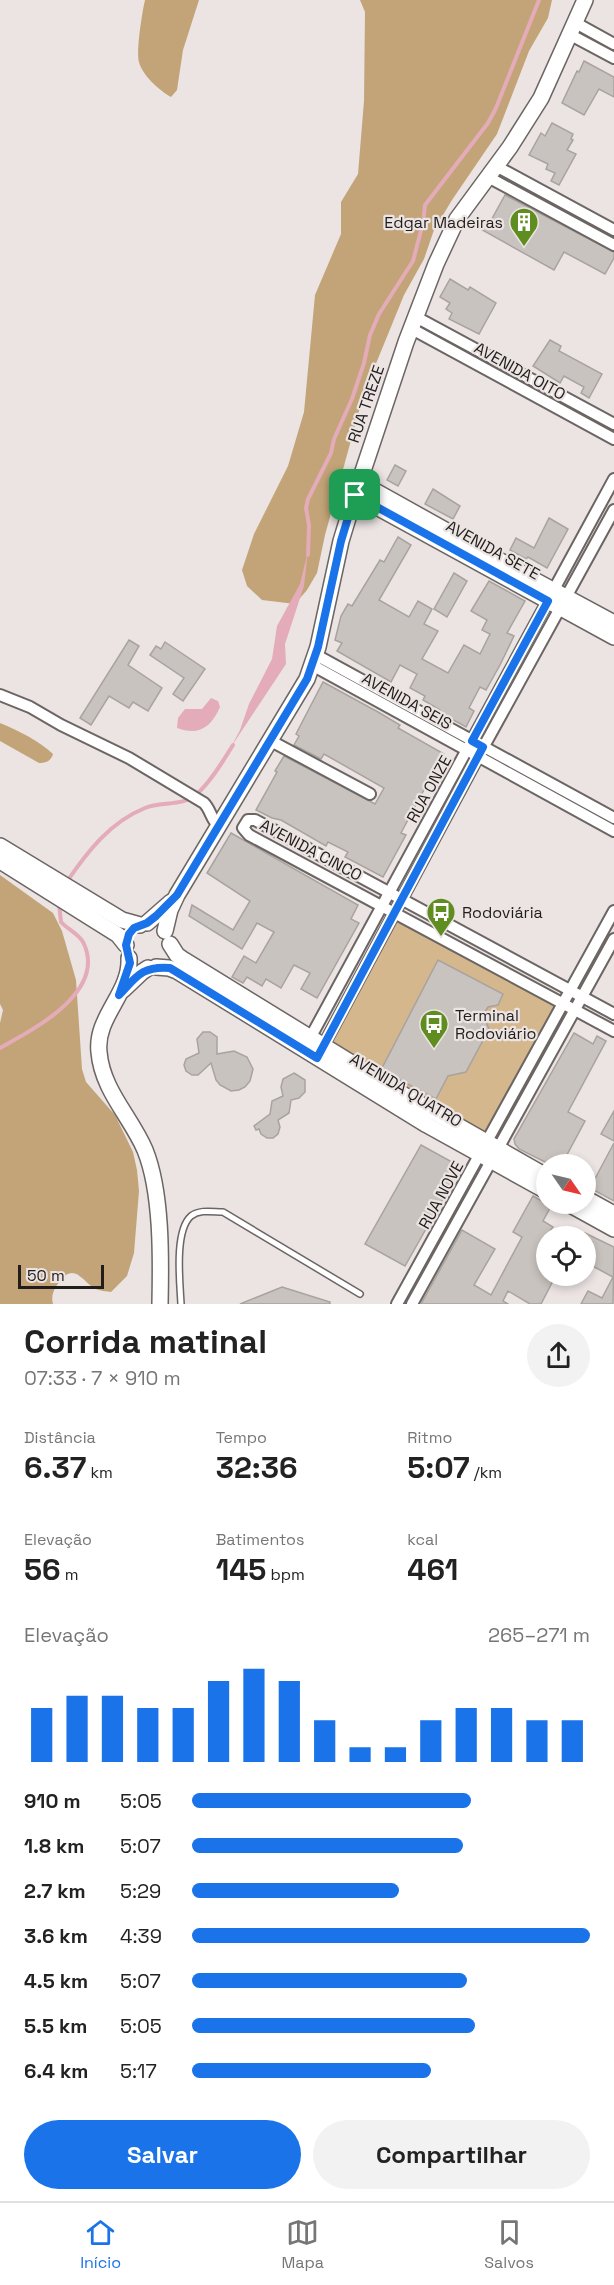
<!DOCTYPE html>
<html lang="pt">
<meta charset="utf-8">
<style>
body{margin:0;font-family:"Space Grotesk",sans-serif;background:#f2f2f2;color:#222;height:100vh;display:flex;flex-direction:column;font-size:22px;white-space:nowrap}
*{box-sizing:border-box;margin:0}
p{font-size:20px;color:#767676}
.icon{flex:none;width:33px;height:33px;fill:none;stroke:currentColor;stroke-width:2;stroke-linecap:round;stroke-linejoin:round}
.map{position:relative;height:1304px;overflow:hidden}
.side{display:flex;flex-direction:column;background:#fff;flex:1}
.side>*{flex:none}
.needle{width:39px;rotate:124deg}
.tools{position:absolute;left:536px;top:1154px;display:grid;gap:12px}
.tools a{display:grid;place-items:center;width:60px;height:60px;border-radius:50%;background:#fff;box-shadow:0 3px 9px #0003;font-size:30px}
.scale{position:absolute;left:18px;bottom:15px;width:86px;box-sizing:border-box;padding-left:6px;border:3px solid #201d1c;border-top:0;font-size:16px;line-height:21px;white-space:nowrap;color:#201d1c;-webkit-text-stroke:4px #ebe4e2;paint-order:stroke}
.pin{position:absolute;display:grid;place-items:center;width:51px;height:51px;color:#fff;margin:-26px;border-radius:12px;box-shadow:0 3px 9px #0006}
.round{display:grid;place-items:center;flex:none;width:63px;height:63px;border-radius:32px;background:#f2f2f2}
.head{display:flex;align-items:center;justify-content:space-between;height:102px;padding:0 24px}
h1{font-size:33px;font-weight:700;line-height:45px}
.metrics{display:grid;grid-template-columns:repeat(3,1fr);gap:9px;height:102px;padding:6px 24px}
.metrics div{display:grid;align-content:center}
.metrics b{font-size:30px;font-weight:700}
.metrics small{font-size:16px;font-weight:400}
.metrics p{font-size:16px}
.chart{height:168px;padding:12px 24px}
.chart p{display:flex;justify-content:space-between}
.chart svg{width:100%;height:108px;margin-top:6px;stroke:#1a73e8;stroke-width:6}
.button{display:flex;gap:12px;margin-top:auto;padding:12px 24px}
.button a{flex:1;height:69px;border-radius:36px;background:#1a73e8;color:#fff;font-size:24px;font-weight:700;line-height:69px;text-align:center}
.button a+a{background:#f2f2f2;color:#222}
ul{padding:0 24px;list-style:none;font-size:20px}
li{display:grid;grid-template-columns:96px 72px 1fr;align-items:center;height:45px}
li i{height:15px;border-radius:8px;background:#1a73e8}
.dock{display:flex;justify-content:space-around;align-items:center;height:84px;border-top:2px solid #e0e0e0;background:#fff;font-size:16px;color:#767676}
.dock a{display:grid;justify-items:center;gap:3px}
.dock .current{color:#1a73e8}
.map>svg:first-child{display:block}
</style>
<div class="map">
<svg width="614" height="1304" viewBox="0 0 614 1304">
<rect width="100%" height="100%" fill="#ebe4e2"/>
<path fill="#d5b78d" d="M395 912 564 1004 487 1143 324 1045Z"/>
<g fill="#c2a478">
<path d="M145 0H199L183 50 177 90 171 97C160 91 142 75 139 62 136 51 142 13 145 0Z"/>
<path d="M360 0H552L548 18 529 51 497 134 452 200 434 230 424 259 404 295 364 393 325 535 317 573 307 590 295 604 262 600 247 586 242 570 254 534 288 466 304 412 315 295 341 234V202L358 174 364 101 365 12Z"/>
<path d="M0 723C19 731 38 740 53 754 51 761 46 763 39 763L0 741Z"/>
<path d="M0 875 53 913 62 931 76 980 82 1069 86 1082 115 1115 133 1152 137 1170 139 1191 134 1253 127 1276 111 1292C107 1291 100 1291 96 1289 82 1282 74 1259 57 1285 53 1291 51 1297 53 1304H0V1023L3 1010 0 1004Z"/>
</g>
<g fill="#e4abb8">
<path d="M308 551 304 586 285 644 286 664 231 747 240 730 249 704 272 659 277 626 300 584Z"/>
<path d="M211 698 218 701 220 707C211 728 198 736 177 728L178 718 185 709H202Z"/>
</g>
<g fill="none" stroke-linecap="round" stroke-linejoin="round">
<g stroke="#e4abb8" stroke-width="4">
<path d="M308 555 309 525 306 508 308 499 331 453 334 439 352 399 364 363 370 335 379 314 413 261 423 223 425 205 488 123 496 108 539 0"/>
<path d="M66 883C87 852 110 822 145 808 162 801 184 807 198 793 212 780 223 761 233 745"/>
<path d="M0 1048C32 1030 106 993 84 944 80 934 68 930 61 922L59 904"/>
</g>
</g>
<g fill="#c9c3bf" stroke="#a9a3a0" stroke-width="1.5">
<path d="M584 61 614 77V97L599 89 584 115 562 103 577 71 579 72Z"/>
<path d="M552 123 573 134 571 139 573 140 567 150 576 154 559 185 551 181 555 173 546 169 548 164 529 155 541 133 545 136Z"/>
<path d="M505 195 614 252V258L605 274 564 252 554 270 477 227 481 220 489 224Z"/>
<path d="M450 279 468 290 470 287 496 303 479 334 449 319 452 313 446 309 450 303 440 297Z"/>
<path d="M550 340 561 346 559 351 602 374 589 398 581 393 584 387 564 376 560 383 533 366Z"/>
<path d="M395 465 406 471 398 486 387 480Z"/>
<path d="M433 489 460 506 453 519 425 504Z"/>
<path d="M549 518 568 529 547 568 528 557 526 559 510 550 516 538 534 548Z"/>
<path d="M398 537 411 545 379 600 409 617 418 601 432 609 424 624 438 631 422 659 448 673 464 645 480 654 490 634 482 630 487 620 471 611 489 581 525 601 507 633 514 636 500 665 486 690 480 687 469 708 474 711 466 727 439 712 440 710 423 700 425 696 410 688 417 674 400 665 391 682 337 651 342 643 335 640 341 616 348 604 352 606 380 560 384 562Z"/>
<path d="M454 573 467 581 447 617 434 609Z"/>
<path d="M129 640 139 646 128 665 162 688 148 711 133 702 129 708 109 696 91 725 80 718Z"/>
<path d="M165 642 205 669 183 701 173 694 184 678 150 655 156 646 161 649Z"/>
<path d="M323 682 378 712 400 725 398 728 444 754 425 783 427 784 401 833 406 835 383 877 345 857 348 852 328 842 326 846 281 820 272 818 256 810 277 772 275 771 284 756 375 804 384 788 324 754 321 759 294 745 299 736 296 734Z"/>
<path d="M231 833 358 905 351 919 359 923 317 998 301 989 310 973 294 965 281 988 266 979 262 986 247 977 243 983 232 977 244 956 256 963 274 932 257 923 242 949 189 916 192 905 233 930 250 901 207 873Z"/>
<path d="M438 960 503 994 498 1005 488 1007 483 1015 489 1029 466 1072 448 1076 436 1099 381 1070Z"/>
<path d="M203 1032H210L217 1037V1054L234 1051 247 1057 253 1069 250 1081 245 1087 239 1090 231 1091 220 1085 216 1080 211 1063 198 1075H192L186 1071 184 1065 186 1059 199 1053 197 1039Z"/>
<path d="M574 1033 593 1044 597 1036 606 1041 568 1112 585 1121 562 1164H549L519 1149 515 1144 514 1139Z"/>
<path d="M294 1073 305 1080V1092L299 1098 291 1100 289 1113 278 1120 280 1127 278 1134 273 1138H267L261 1134 259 1129 256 1130 254 1126 270 1114 272 1101 283 1096 281 1087 283 1079Z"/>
<path d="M614 1111V1141L601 1134Z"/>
<path d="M614 1143V1201L590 1188Z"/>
<path d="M421 1145 461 1167 405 1266 365 1244Z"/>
<path d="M533 1196 551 1206 543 1221 553 1227 546 1236V1275H556L541 1304H530L508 1291 503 1301 508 1304H421L462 1230 495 1249 474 1285 491 1295 522 1237 513 1232Z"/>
<path d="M585 1233 614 1247 613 1304H581L588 1291 602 1298 613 1277 585 1262Z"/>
<path d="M282 1287 330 1302V1304H240Z"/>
</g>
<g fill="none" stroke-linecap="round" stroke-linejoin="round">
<g stroke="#6b6563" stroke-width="8">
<path id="lane" d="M181 1304C180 1283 174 1231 191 1216 200 1209 213 1212 223 1212L360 1294"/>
</g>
<g stroke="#6b6563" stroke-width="14">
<g id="street">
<path d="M574 22 614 44"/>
<path d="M569 34 614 58"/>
<path d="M496 166 614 230"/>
<path d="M488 177 614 245"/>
<path d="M416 317 614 424"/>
<path d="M412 329 614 439"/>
<path d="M316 655 614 818"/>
<path d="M312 665 614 831"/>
<path d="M0 695 30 707 61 725 129 758 204 803C211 810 211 820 219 826"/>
<path d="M271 741 370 794"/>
<path d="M614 1014 255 820H248L243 828 249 835 614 1031"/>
<path d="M308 1042 614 479"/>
<path d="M321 1050 478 757 614 510"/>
<path d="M397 1304 614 911"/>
<path d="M412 1304 614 939"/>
</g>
</g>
<g stroke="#6b6563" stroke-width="18">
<g id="secondary">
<path d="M359 482 538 582 614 623"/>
<path d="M355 495 614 637"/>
<path d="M0 846 122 920 140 925"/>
<path d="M0 861 118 935 126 945"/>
<path d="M147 923 171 902"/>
<path d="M165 931 170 910 177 895 307 679 318 647 341 541 355 495 406 342 436 264 457 219 510 147 541 98 585 0"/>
<path d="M170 944 177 955 184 960 397 1091 546 1176"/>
<path d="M129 958C131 993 95 1017 99 1052 102 1090 131 1117 145 1150 162 1192 161 1259 160 1304"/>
<path d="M156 967 169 968 177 971 427 1125 546 1191"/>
<path d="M123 990 142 972 148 968"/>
<path d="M585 1198 614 1214"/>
<path d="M567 1203 614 1229"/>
</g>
</g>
<use href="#lane" stroke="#fff" stroke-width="5"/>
<use href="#street" stroke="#fff" stroke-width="10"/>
<use href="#secondary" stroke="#fff" stroke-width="15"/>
</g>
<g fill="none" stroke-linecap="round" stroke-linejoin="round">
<g stroke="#fff" stroke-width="12">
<path id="route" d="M355 495 548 601 472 741 483 747 317 1058 170 968C142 966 137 976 119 995L130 963 126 945 129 934 134 928 147 923 156 916 177 895 307 679 318 647 341 541Z"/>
</g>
<use href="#route" stroke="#1a73e8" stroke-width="8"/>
</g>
<defs>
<g id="building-pin" transform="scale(1.5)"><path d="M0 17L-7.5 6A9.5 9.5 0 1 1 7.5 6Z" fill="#5f8d20" stroke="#ebe4e2"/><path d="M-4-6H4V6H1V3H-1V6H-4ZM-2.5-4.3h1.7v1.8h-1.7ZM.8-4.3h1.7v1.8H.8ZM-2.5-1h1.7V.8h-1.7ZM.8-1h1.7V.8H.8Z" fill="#fff"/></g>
<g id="bus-pin" transform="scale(1.5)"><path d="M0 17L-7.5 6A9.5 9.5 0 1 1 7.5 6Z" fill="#5f8d20" stroke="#ebe4e2"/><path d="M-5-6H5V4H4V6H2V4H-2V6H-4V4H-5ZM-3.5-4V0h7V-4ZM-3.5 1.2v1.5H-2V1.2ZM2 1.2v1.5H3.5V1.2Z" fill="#fff"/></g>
</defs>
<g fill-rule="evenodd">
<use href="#building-pin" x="524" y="222"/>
<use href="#bus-pin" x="441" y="912"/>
<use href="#bus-pin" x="434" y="1024"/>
</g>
<g text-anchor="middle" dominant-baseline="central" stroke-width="4.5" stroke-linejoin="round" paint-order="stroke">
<g font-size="16" fill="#201d1c" stroke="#ebe4e2" text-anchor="start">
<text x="503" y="222" text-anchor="end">Edgar Madeiras</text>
<text x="462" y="912">Rodoviária</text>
<text x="455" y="1015">Terminal<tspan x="455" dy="18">Rodoviário</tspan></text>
</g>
<g font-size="16" fill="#201d1c" stroke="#ebe4e2">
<text transform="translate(520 371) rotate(29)">AVENIDA OITO</text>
<text transform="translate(366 404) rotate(-71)">RUA TREZE</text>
<text transform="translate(493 550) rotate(29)">AVENIDA SETE</text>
<text transform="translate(407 701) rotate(29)">AVENIDA SEIS</text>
<text transform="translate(429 789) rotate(-61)">RUA ONZE</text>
<text transform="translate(311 850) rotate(28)">AVENIDA CINCO</text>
<text transform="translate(406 1090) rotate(31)">AVENIDA QUATRO</text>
<text transform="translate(441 1195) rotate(-61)">RUA NOVE</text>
</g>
</g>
</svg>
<div class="tools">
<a><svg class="needle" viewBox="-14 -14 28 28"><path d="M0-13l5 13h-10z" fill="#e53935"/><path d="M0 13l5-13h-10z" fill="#767676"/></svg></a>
<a><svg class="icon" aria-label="locate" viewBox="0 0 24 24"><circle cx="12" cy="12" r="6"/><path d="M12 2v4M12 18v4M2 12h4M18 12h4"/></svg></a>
</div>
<div class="scale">50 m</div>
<div class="pin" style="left:355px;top:495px;background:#1e9e55"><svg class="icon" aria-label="arrive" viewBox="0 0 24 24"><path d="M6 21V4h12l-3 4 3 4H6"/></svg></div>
</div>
<section class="side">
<div class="head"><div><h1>Corrida matinal</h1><p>07:33 · 7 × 910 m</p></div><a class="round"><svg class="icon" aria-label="share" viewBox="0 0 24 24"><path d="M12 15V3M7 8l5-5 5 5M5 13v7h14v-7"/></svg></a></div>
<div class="metrics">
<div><p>Distância</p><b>6.37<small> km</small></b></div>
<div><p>Tempo</p><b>32:36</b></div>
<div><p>Ritmo</p><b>5:07<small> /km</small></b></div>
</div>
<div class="metrics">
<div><p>Elevação</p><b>56<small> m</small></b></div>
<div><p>Batimentos</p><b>145<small> bpm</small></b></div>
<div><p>kcal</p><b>461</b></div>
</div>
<div class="chart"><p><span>Elevação</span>265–271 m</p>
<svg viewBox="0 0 160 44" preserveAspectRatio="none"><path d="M5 44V22M15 44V17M25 44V17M35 44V22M45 44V22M55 44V11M65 44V6M75 44V11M85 44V27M95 44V38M105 44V38M115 44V27M125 44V22M135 44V22M145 44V27M155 44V27"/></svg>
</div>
<ul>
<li><b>910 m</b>5:05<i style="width:70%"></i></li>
<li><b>1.8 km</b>5:07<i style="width:68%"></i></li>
<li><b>2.7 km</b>5:29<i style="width:52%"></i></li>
<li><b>3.6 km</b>4:39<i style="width:100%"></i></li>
<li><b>4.5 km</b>5:07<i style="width:69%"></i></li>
<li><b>5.5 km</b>5:05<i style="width:71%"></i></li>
<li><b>6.4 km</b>5:17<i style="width:60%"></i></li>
</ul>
<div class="button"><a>Salvar</a><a>Compartilhar</a></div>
</section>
<nav class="dock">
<a class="current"><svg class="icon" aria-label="home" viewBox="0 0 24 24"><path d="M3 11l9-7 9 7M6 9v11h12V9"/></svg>Início</a>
<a><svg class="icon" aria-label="map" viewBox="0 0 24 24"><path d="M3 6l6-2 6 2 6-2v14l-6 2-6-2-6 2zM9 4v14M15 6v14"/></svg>Mapa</a>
<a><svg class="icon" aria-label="saved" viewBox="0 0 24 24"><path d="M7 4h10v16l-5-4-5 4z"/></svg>Salvos</a>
</nav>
